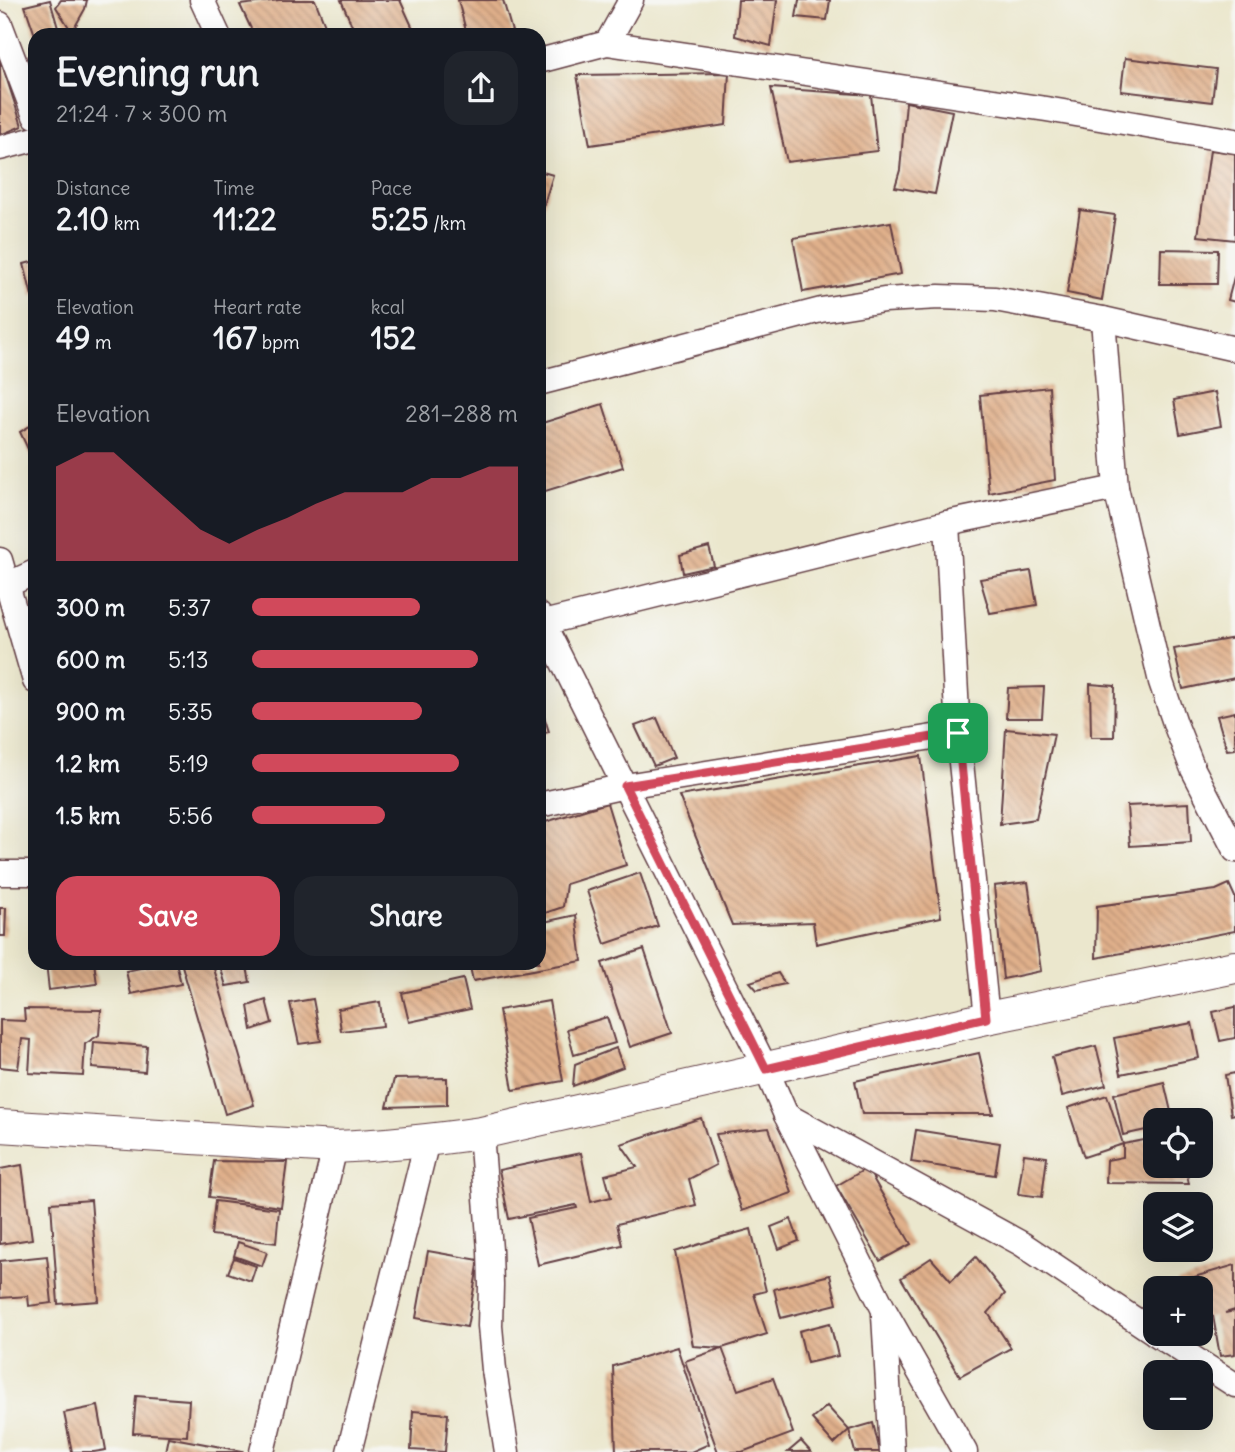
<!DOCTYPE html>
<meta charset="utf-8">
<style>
body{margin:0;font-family:Delius,sans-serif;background:#20242c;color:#f1f3f6;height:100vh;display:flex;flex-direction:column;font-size:26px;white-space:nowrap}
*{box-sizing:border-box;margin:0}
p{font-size:23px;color:#9ea1a6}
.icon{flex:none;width:38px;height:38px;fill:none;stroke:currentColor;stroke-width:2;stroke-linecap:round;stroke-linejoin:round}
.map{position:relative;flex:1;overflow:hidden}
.panel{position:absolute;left:28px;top:28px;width:518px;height:942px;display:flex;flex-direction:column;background:#171b24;border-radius:21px;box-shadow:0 7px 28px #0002}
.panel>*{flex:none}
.buttons{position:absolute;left:1143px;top:1108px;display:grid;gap:14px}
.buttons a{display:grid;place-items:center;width:70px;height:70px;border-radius:14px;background:#171b24;box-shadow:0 7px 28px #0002;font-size:35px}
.pin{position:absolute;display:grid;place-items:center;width:60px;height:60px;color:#fff;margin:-30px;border-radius:14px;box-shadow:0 4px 10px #0006}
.round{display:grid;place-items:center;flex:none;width:74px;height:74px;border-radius:21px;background:#20242c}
.headline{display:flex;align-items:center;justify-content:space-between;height:119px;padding:0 28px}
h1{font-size:38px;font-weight:800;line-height:52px}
.metrics{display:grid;grid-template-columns:repeat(3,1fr);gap:10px;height:119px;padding:7px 28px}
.metrics div{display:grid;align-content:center}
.metrics b{font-size:30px;font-weight:800}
.metrics small{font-size:19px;font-weight:400}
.metrics p{font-size:19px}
.chart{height:196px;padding:14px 28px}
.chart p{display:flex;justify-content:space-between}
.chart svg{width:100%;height:126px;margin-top:7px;fill:#d1495b;opacity:.7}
.cta{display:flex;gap:14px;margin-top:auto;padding:14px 28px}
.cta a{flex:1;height:80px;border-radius:21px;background:#d1495b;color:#fff;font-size:28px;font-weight:800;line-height:80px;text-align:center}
.cta a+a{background:#20242c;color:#f1f3f6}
ul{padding:0 28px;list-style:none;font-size:23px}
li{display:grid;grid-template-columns:112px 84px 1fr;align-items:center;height:52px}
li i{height:18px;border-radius:9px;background:#d1495b}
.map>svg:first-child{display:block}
</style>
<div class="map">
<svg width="1235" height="1452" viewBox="0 0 1235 1452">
<defs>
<pattern id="building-back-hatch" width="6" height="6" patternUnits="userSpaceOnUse" patternTransform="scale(1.75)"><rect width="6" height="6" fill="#e0b08b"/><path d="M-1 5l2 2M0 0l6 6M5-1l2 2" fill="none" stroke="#b88f72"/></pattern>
</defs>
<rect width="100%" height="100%" fill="#f6f6f2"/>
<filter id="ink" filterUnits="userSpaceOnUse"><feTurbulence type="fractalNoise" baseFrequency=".0143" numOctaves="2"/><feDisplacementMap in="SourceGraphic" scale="14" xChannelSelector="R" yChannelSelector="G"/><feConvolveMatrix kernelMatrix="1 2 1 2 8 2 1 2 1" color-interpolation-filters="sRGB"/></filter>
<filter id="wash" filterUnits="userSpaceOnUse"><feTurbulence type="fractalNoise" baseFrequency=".00686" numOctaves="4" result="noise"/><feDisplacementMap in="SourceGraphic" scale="28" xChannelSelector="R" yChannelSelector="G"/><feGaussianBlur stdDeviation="1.57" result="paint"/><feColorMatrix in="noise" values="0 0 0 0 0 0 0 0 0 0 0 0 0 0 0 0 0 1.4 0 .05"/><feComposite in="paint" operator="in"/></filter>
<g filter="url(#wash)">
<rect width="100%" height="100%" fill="#ebe7cd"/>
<g id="blocks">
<g fill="url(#building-back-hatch)">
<path d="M50 0 60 35H35L25 6Z"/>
<path d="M61 0H87L85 9 72 32 56 7Z"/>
<path d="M279 0H315L329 35H254L240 5Z"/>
<path d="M341 0H400L416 35H356Z"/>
<path d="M458 0H503L513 35H467Z"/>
<path d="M738 0H777L771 46 735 36Z"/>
<path d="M799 0H830L827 20 796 17Z"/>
<path d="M0 58 22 126 0 135Z"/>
<path d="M1125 58 1216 69 1212 102 1121 91Z"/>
<path d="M729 73 726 125 590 145 577 75Z"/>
<path d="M771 88 871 95 877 151 787 162Z"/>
<path d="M906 102 952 111 935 194 895 187 900 170Z"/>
<path d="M1210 150 1235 153V240L1198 236Z"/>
<path d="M539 171 553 175 540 217H539Z"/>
<path d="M1080 210 1115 215 1102 300 1067 293Z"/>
<path d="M891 222 901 274 803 292 793 238Z"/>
<path d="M1161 249 1218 250 1217 284H1160Z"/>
<path d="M35 261V295L32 296 24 264Z"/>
<path d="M1234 277H1235V302L1228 300Z"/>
<path d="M1049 387 1055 480 989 493 980 395Z"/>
<path d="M1215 392 1221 426 1180 434 1174 400Z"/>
<path d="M603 404 623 467 539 493V424Z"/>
<path d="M35 423V464L20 432Z"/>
<path d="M709 547 714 566 683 573 680 555Z"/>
<path d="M1031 571 1037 605 990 613 980 579Z"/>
<path d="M1235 638V678L1183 689 1174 649Z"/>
<path d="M1090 684 1115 686 1114 737H1091Z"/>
<path d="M1044 687 1042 718H1006L1008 688Z"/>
<path d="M539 700 549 732 539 734Z"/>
<path d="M1235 712V749L1227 750 1217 716Z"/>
<path d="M657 718 674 758 654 766 635 726Z"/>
<path d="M1006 729 1054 734 1036 819 1000 824Z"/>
<path d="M921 756 941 917 816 944 813 922 732 925 679 796Z"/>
<path d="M607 803 626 865 566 884 563 907 539 915V824Z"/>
<path d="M1189 803 1191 842 1130 846 1127 806Z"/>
<path d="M640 873 658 926 605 944 587 891Z"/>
<path d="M1028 882 1041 971 1003 979 994 886Z"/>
<path d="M1229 884 1235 897V931L1096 958 1097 906 1216 890Z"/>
<path d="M0 908H6L5 936H0Z"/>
<path d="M576 915 582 961 473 981 469 962H539V923Z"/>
<path d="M644 949 672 1033 630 1047 602 963Z"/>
<path d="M50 962H94L97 984 49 990 46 963Z"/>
<path d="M169 962H176L181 984 131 994 126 971Z"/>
<path d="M181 962H212L254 1105 225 1114Z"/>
<path d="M219 962H246L250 982 226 986Z"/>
<path d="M778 973 785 984 757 990 750 982Z"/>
<path d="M463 979 470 1009 409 1022 402 993Z"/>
<path d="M313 999 321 1041 299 1044 290 1003Z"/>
<path d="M266 1000 272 1023 252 1030 248 1006Z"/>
<path d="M549 1001 563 1081 513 1090 499 1010Z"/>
<path d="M380 1002 383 1026 341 1031 338 1009Z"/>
<path d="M1235 1007V1038L1220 1041 1213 1012Z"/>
<path d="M24 1009 101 1010 99 1035 85 1044 83 1076 29 1073 31 1040 22 1039 18 1069 0 1067V1020L25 1021Z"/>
<path d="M607 1017 615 1043 574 1055 567 1029Z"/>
<path d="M1192 1023 1199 1058 1121 1074 1114 1038Z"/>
<path d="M94 1042 147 1046 145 1072 92 1068Z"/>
<path d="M1096 1046 1106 1085 1062 1096 1052 1057Z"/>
<path d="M616 1048 623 1067 573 1086 575 1064Z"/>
<path d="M979 1053 993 1114H862L855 1081Z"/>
<path d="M1235 1073V1114L1231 1115 1225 1075Z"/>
<path d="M447 1078V1105L387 1107 394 1079Z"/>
<path d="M1164 1082 1173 1120H1155V1128L1123 1135 1114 1094Z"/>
<path d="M1107 1095 1123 1144 1084 1157 1068 1108Z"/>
<path d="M701 1118 716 1165 689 1179 696 1205 617 1224 622 1245 538 1265 528 1218 577 1208 576 1205 509 1219 499 1170 581 1153 591 1202 611 1197 605 1175 637 1167 621 1144Z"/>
<path d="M769 1128 792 1193 742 1211 716 1134Z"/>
<path d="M916 1130 1000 1143 995 1175 911 1162Z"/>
<path d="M1155 1138V1166H1185L1189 1184 1106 1183 1107 1160 1123 1157V1144Z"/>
<path d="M1024 1154 1047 1157 1042 1197 1018 1194Z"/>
<path d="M214 1161 287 1162 281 1207 209 1197Z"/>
<path d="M22 1165 32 1239 0 1244V1169Z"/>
<path d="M867 1168 911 1244 880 1261 836 1186Z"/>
<path d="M91 1200 99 1301 58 1304 51 1203Z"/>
<path d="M215 1201 279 1209 276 1243 211 1235Z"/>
<path d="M791 1219 799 1241 779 1249 771 1227Z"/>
<path d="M751 1229 766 1291 754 1294 767 1334 722 1348 693 1346 675 1252 722 1237Z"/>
<path d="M238 1242 267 1252 262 1266 234 1256Z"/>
<path d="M428 1251 479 1260 467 1327 416 1318Z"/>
<path d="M47 1256 52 1303 29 1306 28 1296 0 1298V1261Z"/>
<path d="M976 1257 1005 1294 988 1313 1011 1348 960 1376 901 1278 931 1258 951 1281Z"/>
<path d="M234 1258 256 1266 251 1281 228 1273Z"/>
<path d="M1235 1265V1310L1225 1313 1235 1311V1354L1220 1356 1213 1316 1200 1320V1288H1179L1177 1282Z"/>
<path d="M830 1275 837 1304 781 1318 774 1289Z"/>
<path d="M830 1323 838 1356 807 1363 799 1331Z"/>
<path d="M677 1347 709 1444 691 1452H616L613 1366Z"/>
<path d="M722 1348 738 1390 773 1378 793 1433 742 1452H718L685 1361Z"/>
<path d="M136 1396 189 1400 187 1436 133 1433Z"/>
<path d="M98 1406 106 1450 94 1452H72L64 1413Z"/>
<path d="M827 1406 849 1430 834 1444 812 1419Z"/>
<path d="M413 1411 448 1414 445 1452 411 1450Z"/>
<path d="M873 1423 880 1452H855L849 1430Z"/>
<path d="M168 1437 242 1451 241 1452H165Z"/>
<path d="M801 1441 811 1452H788Z"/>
</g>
</g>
</g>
<g filter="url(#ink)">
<use href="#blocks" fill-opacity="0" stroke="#623d43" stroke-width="2"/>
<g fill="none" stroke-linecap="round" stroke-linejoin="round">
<g stroke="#623d43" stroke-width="27">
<g id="minor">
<path d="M202 0 218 35"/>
<path d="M0 24 35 116"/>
<path d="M607 43 631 0"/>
<path d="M539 61 607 43 1046 109 1235 141"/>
<path d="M0 148 35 139"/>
<path d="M1103 319 1116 488 1161 682 1176 726 1193 769 1235 850"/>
<path d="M539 383 821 310 884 300 939 297 995 299 1103 319 1235 349"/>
<path d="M947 523 958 733 987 1018"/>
<path d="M0 560 35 681"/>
<path d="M7 585 35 572"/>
<path d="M539 615 766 1069 786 1115 883 1308 965 1452"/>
<path d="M543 623 947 523 1116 488"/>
<path d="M539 805 625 786 958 733"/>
<path d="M0 873H35"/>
<path d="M786 1115 1022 1244 1155 1333"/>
<path d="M481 1133 490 1250 491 1285 490 1326 494 1370 507 1452"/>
<path d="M884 1315 892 1452"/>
<path d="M1156 1334 1235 1385"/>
<path d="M262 1452 335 1147"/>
<path d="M349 1452 427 1141"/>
</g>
</g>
<g stroke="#623d43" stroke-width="34">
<path id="major" d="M0 1126 335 1147C384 1145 432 1140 481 1133L987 1018 1235 967"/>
</g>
<use href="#minor" stroke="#fff" stroke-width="24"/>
<use href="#major" stroke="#fff" stroke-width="32"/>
</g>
</g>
<g fill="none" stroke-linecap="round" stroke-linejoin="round" filter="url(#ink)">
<g stroke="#fff" stroke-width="14">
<path id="route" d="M958 733 986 1018 766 1069 625 786Z"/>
</g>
<use href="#route" stroke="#d1495b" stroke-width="9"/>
</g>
</svg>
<div class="buttons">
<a><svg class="icon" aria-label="locate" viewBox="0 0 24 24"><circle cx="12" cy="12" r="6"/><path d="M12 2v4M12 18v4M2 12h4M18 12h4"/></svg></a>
<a><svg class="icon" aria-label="layers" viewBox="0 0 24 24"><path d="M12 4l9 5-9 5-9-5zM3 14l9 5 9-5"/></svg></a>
<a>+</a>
<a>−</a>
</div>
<div class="pin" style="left:958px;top:733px;background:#1e9e55"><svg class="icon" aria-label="arrive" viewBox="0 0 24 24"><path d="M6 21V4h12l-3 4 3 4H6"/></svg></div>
<section class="panel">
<div class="headline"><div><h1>Evening run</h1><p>21:24 · 7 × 300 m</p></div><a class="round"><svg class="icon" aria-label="share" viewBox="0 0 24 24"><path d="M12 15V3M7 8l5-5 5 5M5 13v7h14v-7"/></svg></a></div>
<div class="metrics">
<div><p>Distance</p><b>2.10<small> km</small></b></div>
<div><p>Time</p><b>11:22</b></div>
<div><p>Pace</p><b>5:25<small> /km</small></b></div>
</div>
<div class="metrics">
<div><p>Elevation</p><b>49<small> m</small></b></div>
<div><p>Heart rate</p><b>167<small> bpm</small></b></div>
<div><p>kcal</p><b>152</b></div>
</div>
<div class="chart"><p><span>Elevation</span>281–288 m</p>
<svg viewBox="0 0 160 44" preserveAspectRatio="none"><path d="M0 44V11L10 6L20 6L30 15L40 24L50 33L60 38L70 33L80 29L90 24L100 20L110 20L120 20L130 15L140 15L150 11L160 11V44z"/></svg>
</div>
<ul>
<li><b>300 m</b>5:37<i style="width:63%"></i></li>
<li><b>600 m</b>5:13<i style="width:85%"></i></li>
<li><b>900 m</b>5:35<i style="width:64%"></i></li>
<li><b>1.2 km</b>5:19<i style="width:78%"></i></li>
<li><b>1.5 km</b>5:56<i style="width:50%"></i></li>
</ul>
<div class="cta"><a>Save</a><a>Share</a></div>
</section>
</div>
